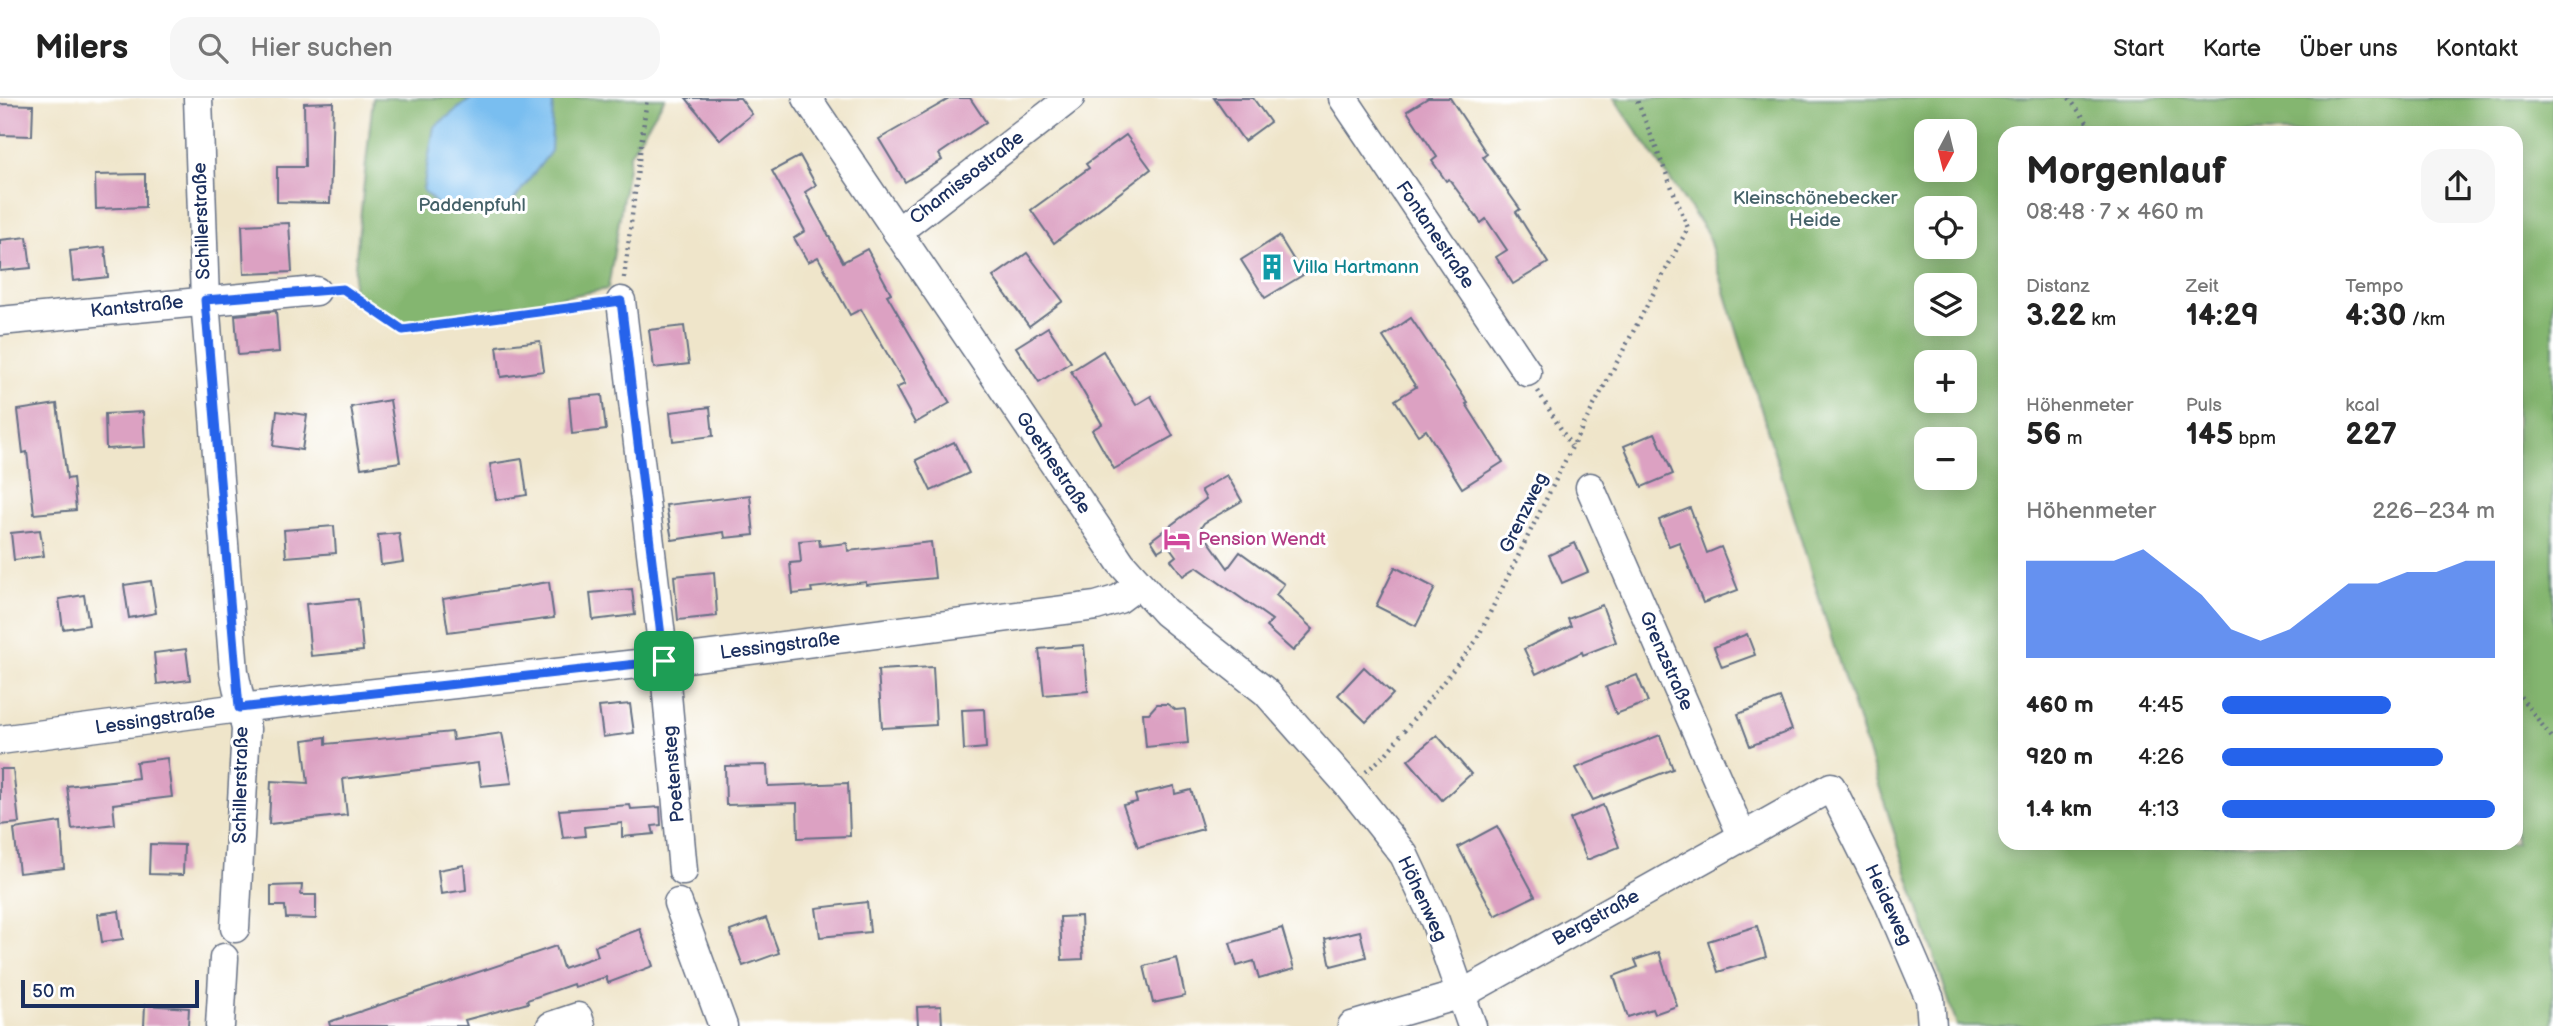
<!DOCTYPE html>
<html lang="de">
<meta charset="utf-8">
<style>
body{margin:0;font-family:"Balsamiq Sans",sans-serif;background:#f6f6f6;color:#222;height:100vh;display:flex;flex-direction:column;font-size:26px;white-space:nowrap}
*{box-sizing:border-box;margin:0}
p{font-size:23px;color:#767676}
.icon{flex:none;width:38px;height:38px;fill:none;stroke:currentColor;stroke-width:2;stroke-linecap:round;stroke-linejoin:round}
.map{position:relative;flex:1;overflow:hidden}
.panel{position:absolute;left:1998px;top:28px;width:525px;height:724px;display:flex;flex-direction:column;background:#fff;border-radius:21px;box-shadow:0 4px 18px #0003}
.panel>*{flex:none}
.needle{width:46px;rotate:187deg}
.tools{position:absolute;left:1914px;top:21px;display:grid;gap:14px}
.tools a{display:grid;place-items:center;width:63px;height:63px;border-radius:14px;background:#fff;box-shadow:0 4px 18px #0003;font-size:35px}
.scale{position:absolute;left:21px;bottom:18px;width:178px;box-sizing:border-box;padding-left:7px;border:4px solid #1b2f5e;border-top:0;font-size:19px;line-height:24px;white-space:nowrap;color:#1b2f5e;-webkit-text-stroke:5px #fff;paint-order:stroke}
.pin{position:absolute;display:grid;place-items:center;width:60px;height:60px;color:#fff;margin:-30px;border-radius:14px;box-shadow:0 4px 10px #0006}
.round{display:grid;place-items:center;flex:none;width:74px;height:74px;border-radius:21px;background:#f6f6f6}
.overview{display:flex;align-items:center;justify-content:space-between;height:119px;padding:0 28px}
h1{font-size:38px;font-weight:600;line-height:52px}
.figures{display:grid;grid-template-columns:repeat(3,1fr);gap:10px;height:119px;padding:7px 28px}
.figures div{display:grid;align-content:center}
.figures b{font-size:30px;font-weight:600}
.figures small{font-size:19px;font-weight:400}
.figures p{font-size:19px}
.chart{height:196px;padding:14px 28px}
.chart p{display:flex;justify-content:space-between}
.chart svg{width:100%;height:126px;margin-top:7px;fill:#2563eb;opacity:.7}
ul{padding:0 28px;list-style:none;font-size:23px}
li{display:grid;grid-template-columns:112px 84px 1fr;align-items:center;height:52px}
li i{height:18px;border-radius:9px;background:#2563eb}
header{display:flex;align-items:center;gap:42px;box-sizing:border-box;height:98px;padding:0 35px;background:#fff;border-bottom:2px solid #e0e0e0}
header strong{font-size:33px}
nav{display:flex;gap:38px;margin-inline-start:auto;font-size:24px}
.search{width:490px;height:63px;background:#f6f6f6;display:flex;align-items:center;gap:18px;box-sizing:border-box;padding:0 24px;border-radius:21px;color:#767676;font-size:26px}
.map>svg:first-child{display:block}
</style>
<header>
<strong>Milers</strong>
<div class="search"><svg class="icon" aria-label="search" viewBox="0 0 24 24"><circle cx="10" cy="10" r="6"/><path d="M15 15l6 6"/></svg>Hier suchen</div>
<nav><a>Start</a><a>Karte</a><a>Über uns</a><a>Kontakt</a></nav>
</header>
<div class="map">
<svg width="2553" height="928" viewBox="0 0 2553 928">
<rect width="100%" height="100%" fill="#fff"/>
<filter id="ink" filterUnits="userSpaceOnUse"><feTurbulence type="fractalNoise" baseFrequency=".0143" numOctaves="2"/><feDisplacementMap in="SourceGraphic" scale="14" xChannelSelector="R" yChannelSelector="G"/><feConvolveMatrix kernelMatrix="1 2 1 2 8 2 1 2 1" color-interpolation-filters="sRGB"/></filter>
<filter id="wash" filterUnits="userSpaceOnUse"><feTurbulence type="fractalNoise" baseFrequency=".00686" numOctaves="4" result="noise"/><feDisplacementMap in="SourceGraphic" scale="28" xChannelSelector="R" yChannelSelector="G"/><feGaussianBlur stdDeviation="1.57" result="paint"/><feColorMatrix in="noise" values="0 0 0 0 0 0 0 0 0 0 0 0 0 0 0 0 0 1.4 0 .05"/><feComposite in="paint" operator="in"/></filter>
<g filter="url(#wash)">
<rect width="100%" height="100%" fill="#efe5ca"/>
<g fill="#84b66f" stroke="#507266" stroke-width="2" fill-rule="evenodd">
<path d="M373 0H665L630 56 608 191 404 228 352 196Z"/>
<path d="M1614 0H2553V928H1957L1834 549 1707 135ZM1927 33H1965V72H1927ZM2006 35H2516V746H2006ZM1927 110H1965V149H1927ZM1927 187H1965V226H1927ZM1927 264H1965V303H1927ZM1927 341H1965V380H1927Z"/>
</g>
<path fill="#79bef0" stroke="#4a76a7" stroke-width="2" d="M472 0 553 2 551 53 506 112 445 115 423 92 434 29Z"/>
<g id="blocks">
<g fill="#dca1c2">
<path d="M686 0H740L752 16 720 42Z"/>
<path d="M951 0H970L986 24 939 56 942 62 905 84 879 41Z"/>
<path d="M1214 0H1253L1270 24 1244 43Z"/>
<path d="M1428 0H1450L1487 56 1483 59 1520 111 1516 114 1548 165 1513 186 1496 159 1507 152 1486 121 1481 125 1449 81 1446 83 1432 63 1437 59 1407 13Z"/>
<path d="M333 4 330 105 277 104V69H305L304 5Z"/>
<path d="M0 6 33 7 32 38 0 37Z"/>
<path d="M1126 37 1151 71 1054 145 1031 112 1089 70 1086 66Z"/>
<path d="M800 58 816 87 805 94 843 164 867 151 891 195 887 197 950 305 915 325 896 290 905 286 861 211 850 217 818 159 808 164 794 140 805 133 772 73Z"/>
<path d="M145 76V109L96 111 95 77Z"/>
<path d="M289 125 292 174 244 176 242 127Z"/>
<path d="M1279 138 1303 177 1265 200 1241 162Z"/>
<path d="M27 139 31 170 0 173V142Z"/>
<path d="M105 149 108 179 73 183 70 153Z"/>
<path d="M1027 155 1063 203 1029 228 993 179Z"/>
<path d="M276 213 279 254 238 257 235 217Z"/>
<path d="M1411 220 1468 305 1466 306 1503 364 1462 390 1426 332 1418 337 1395 302 1416 289 1383 239Z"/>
<path d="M684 228 689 266 654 270 649 232Z"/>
<path d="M1048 229 1071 264 1039 284 1016 249Z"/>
<path d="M540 243 544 273 501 279 497 248Z"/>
<path d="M1103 253 1136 307 1151 298 1173 338 1114 371 1092 332 1102 326 1071 273Z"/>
<path d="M602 297 606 332 572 336 569 300Z"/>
<path d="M390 302 400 364 361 370 351 309Z"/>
<path d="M57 306 67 381 73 380 76 412 34 416 27 354 23 355 18 312Z"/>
<path d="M710 309 713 338 673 343 670 314Z"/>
<path d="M277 313 307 317 302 352 273 348Z"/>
<path d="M143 314 145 349 106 351 105 316Z"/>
<path d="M1655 335 1673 376 1642 389 1624 348Z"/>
<path d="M954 344 969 375 931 393 916 362Z"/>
<path d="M522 361 527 397 496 402 490 366Z"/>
<path d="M1227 377 1242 403 1204 425 1200 431 1228 470 1240 454 1284 486 1276 497 1313 531 1293 553 1266 529 1272 522 1197 469 1183 478 1171 462 1176 458 1168 447 1158 453 1151 442 1206 401 1201 392Z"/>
<path d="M750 397 754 437 725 440 724 434 672 442 666 407Z"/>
<path d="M1690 410 1707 455 1721 449 1738 492 1703 505 1679 444 1669 448 1659 422Z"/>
<path d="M334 428 336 455 286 459 284 432Z"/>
<path d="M40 432 44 458 14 462 11 435Z"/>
<path d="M399 435 403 464 381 467 378 437Z"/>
<path d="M819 441 820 448 847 445 848 453 931 444 935 480 866 487V484L811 490 812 494 793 496 790 465 801 464 799 443Z"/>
<path d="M1575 445 1588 474 1562 485 1549 457Z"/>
<path d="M1395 469 1435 490 1416 528 1376 508Z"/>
<path d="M714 474 717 518 678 522 674 478Z"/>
<path d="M151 483 156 515 129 520 124 487Z"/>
<path d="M549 484 554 520 448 534 443 501Z"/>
<path d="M632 491 635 517 593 522 590 495Z"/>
<path d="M84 497 89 527 63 531 59 501Z"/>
<path d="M358 501 363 553 311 558 306 506Z"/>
<path d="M1602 507 1616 544 1583 557 1582 554 1536 576 1524 551 1571 528 1568 521Z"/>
<path d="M1747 536 1755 557 1722 569 1714 549Z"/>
<path d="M1084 547 1088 593 1044 597 1039 551Z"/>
<path d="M186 551 190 582 157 586 154 555Z"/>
<path d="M933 569 936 627 882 630 878 572Z"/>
<path d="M1364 569 1393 596 1366 624 1338 597Z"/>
<path d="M1637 577 1648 604 1616 616 1606 589Z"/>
<path d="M1780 600 1792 632 1750 648 1738 616Z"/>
<path d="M630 606 634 635 603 639 599 609Z"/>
<path d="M1157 606H1167L1176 612 1185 611 1188 645 1146 649 1143 615H1149Z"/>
<path d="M984 611 986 650 964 652 962 612Z"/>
<path d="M452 634 453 642 502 635 512 685 481 688 478 665 343 681 347 717 269 726 271 683 308 685 303 642 326 639V646Z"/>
<path d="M1437 637 1471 676 1442 702 1408 662Z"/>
<path d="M1660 637 1673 671 1593 702 1576 670Z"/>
<path d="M167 660 172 699 113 706 115 726 72 731 67 688 138 680 136 664Z"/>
<path d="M767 667 768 688 848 685 850 738 798 740 797 705 726 707 725 668Z"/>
<path d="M0 671H13L19 725 0 727Z"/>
<path d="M1174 688 1175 696 1191 692 1203 731 1138 749 1123 707 1137 704 1135 697Z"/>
<path d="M630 707 631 711 660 709 661 727 652 728 654 736 622 739V725L584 729 585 738 563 740 559 712Z"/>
<path d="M1603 707 1619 749 1587 762 1570 721Z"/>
<path d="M61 724 64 770 19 775 14 731Z"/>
<path d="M1497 728 1535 798 1495 818 1458 749Z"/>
<path d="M150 746 184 747 183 777 149 776Z"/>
<path d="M464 767 466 792 441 796 438 772Z"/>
<path d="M302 787 301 797H316V821L286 820 285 808H271V788Z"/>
<path d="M867 804 870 834 820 839 816 810Z"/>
<path d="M119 813 123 841 102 844 98 816Z"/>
<path d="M1081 818 1083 861 1062 862 1060 819Z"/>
<path d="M766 820 779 855 743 868 730 833Z"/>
<path d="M1757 828 1766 859 1718 874 1708 843Z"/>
<path d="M1282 830 1294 871 1259 881 1254 863 1237 868 1230 845Z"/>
<path d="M640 831 653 868 608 885 606 879 574 889 573 886 527 902 528 905 465 922 467 928H330L329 924 556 848 563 870 598 858 595 848Z"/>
<path d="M1360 833 1366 859 1331 868 1325 841Z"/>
<path d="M1659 854 1677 908 1654 916 1652 911 1628 919 1614 878 1638 869 1635 862Z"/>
<path d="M1177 860 1185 898 1153 905 1144 868Z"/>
<path d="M145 907 189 910 188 928H144Z"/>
<path d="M941 908 942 928H918L917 909Z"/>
</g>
</g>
</g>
<g filter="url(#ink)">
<use href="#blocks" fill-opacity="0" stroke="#656f84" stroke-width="2"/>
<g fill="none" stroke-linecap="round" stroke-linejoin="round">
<g stroke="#656f84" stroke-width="31">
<g id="street">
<path d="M198 0 205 202 234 574 246 631 235 830"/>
<path d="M807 0 1121 465 1165 514 1266 594 1350 689 1404 757 1435 823 1472 928"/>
<path d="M1343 0 1527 274"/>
<path d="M897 134 1070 0"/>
<path d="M621 203 664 563 683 773"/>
<path d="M0 223 316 193"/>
<path d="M1590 389 1742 738"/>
<path d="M0 642 239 610 664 563 1096 508 1119 501 1138 487"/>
<path d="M678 805 723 928"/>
<path d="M220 928 224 860"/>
<path d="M551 928 578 919 581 928"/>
<path d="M1352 928 1462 896 1831 689 1887 801 1930 901 1932 928"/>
</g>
</g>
<g stroke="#656f84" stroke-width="4.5" stroke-dasharray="2 5" stroke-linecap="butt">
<path d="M2069 0 2095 35"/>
<path d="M624 180 647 0"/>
<path d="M340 191 403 232 597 206"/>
<path d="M1538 293 1571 348"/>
<path d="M2516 593 2553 641"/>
<path d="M1366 674 1385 657 1476 543 1572 349 1688 130 1636 0"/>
</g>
<use href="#street" stroke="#fff" stroke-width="28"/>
</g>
</g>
<g fill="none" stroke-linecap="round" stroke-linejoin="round" filter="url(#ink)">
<g stroke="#fff" stroke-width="14">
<path id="route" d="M343 191 403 232 621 203 664 563 239 610 205 202Z"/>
</g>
<use href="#route" stroke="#2563eb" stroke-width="9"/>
</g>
<defs>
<g id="building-bare" transform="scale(2.1)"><path d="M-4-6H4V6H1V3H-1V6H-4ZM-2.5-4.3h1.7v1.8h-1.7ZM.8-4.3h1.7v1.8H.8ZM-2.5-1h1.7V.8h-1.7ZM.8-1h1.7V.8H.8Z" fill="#0f9aa8" stroke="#fff" stroke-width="2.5" paint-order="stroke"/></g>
<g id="hotel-bare" transform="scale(2.1)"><path d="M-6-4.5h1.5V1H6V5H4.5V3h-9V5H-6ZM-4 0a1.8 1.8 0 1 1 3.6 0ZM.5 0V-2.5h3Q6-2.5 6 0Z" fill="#d1479c" stroke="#fff" stroke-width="2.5" paint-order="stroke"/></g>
</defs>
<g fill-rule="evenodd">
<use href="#building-bare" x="1272" y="169"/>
<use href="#hotel-bare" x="1177" y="441"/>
</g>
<g text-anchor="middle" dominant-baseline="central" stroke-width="6" stroke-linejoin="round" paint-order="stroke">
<g font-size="19" fill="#1b2f5e" stroke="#fff">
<text transform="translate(967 80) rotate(-38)">Chamissostraße</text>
<text transform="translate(202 123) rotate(-92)">Schillerstraße</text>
<text transform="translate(1435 137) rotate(56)">Fontanestraße</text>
<text transform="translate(137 209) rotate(-6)">Kantstraße</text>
<text transform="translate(1053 365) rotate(56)">Goethestraße</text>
<text transform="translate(1524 415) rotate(-64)">Grenzweg</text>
<text transform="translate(780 548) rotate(-7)">Lessingstraße</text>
<text transform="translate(1666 563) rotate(66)">Grenzstraße</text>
<text transform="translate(155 622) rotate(-8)">Lessingstraße</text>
<text transform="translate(674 676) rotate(-95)">Poetensteg</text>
<text transform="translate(241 687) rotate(-89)">Schillerstraße</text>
<text transform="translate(1422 801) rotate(65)">Höhenweg</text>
<text transform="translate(1888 807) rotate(65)">Heideweg</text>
<text transform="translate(1596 820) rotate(-29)">Bergstraße</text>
</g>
<g font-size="19" fill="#446168" stroke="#fff">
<text x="1815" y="100">Kleinschönebecker<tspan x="1815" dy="22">Heide</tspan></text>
<text x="472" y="107">Paddenpfuhl</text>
</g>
<g font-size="19" fill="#0d838f" stroke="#fff" text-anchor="start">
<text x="1293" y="169">Villa Hartmann</text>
</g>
<g font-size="19" fill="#b23c85" stroke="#fff" text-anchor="start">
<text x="1198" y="441">Pension Wendt</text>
</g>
</g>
</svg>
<div class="tools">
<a><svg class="needle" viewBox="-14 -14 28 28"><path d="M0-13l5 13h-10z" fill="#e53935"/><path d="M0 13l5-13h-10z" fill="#767676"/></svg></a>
<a><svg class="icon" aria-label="locate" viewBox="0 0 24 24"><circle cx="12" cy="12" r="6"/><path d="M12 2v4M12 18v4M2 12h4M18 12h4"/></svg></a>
<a><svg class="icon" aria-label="layers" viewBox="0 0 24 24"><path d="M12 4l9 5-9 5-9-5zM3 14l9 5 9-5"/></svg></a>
<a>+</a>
<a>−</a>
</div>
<div class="scale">50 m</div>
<div class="pin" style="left:664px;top:563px;background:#1e9e55"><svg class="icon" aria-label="arrive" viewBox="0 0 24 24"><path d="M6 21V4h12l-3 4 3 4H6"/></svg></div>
<section class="panel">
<div class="overview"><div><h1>Morgenlauf</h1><p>08:48 · 7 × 460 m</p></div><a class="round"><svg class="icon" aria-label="share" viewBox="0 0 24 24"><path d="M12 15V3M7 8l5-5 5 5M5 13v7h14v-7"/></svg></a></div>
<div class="figures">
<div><p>Distanz</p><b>3.22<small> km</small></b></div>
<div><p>Zeit</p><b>14:29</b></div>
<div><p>Tempo</p><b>4:30<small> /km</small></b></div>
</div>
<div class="figures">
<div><p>Höhenmeter</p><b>56<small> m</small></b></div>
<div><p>Puls</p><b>145<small> bpm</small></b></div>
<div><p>kcal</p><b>227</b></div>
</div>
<div class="chart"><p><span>Höhenmeter</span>226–234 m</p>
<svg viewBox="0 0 160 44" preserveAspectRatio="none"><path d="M0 44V10L10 10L20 10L30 10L40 6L50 14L60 22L70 34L80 38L90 34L100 26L110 18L120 18L130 14L140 14L150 10L160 10V44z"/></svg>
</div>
<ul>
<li><b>460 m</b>4:45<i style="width:62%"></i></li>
<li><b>920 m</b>4:26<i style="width:81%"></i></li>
<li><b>1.4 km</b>4:13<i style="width:100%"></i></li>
</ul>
</section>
</div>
